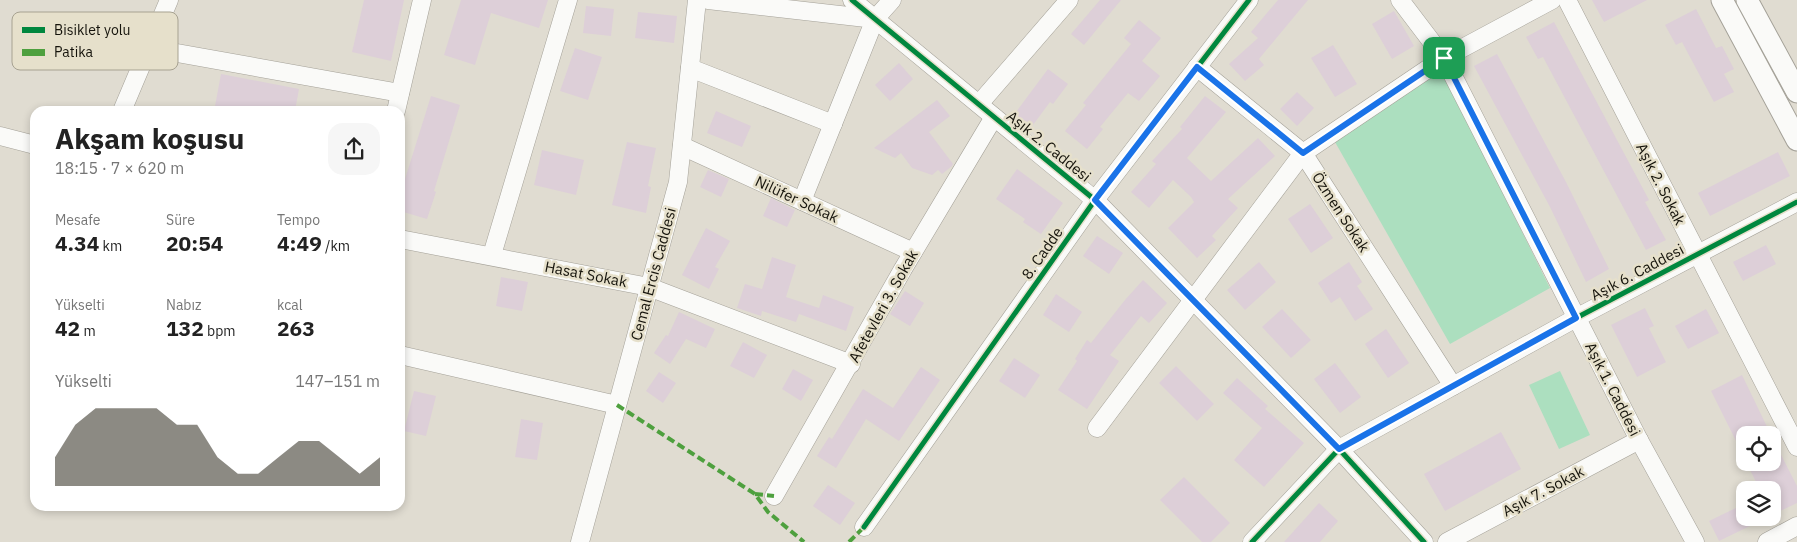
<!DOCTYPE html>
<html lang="tr">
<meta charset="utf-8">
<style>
body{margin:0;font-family:"IBM Plex Sans",sans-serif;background:#f6f6f6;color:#222;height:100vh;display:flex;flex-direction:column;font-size:19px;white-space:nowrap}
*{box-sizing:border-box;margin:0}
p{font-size:16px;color:#767676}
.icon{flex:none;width:28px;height:28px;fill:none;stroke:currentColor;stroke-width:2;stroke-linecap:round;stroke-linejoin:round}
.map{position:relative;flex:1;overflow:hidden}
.drawer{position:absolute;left:30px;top:106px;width:375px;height:405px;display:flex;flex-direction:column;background:#fff;border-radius:15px;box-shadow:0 2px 8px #0003}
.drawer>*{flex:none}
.tools{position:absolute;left:1736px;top:426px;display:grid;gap:10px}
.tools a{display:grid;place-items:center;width:45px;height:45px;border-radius:10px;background:#fff;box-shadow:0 2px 8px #0003;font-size:25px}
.pin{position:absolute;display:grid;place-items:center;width:42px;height:42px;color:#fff;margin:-21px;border-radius:10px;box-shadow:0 2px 8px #0006}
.round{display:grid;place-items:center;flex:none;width:52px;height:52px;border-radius:15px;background:#f6f6f6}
.headline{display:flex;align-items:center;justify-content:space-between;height:85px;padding:0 25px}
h1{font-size:28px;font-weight:700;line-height:38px}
.stats{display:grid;grid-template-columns:repeat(3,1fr);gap:8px;height:85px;padding:5px 25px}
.stats div{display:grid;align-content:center}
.stats b{font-size:21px;font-weight:700}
.stats small{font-size:14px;font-weight:400}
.stats p{font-size:14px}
.chart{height:140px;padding:10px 25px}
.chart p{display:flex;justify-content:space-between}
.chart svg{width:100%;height:90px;margin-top:5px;fill:#5c5950;opacity:.7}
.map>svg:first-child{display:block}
</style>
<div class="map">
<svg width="1797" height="542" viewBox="0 0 1797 542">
<rect width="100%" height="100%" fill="#e0dcd1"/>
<g fill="#acdfbf">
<path d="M1434 55 1550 288 1450 344 1331 135Z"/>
<path d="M1560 371 1590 435 1559 449 1529 385Z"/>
</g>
<g fill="#ddcfd8">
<path d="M364 0H404L391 61 352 52Z"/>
<path d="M461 0H548L539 28 491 13 475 65 444 55Z"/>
<path d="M1100 0H1121L1084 45 1071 34Z"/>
<path d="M1278 0H1308L1259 59 1264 65 1245 81 1229 64 1258 38 1251 32Z"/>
<path d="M1592 0H1647L1604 22Z"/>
<path d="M586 6 614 9 611 36 583 33Z"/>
<path d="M1696 9 1716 48 1722 46 1734 69 1724 74 1734 92 1714 102 1682 42 1676 45 1665 25Z"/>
<path d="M1394 11 1414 46 1392 59 1372 24Z"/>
<path d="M638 12 677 16 674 43 635 38Z"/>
<path d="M1139 20 1161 38 1142 61 1160 76 1139 101 1128 93 1100 127 1103 129 1087 149 1065 131 1086 105 1083 103 1131 44 1124 38Z"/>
<path d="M1554 22 1649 200 1645 202 1666 240 1646 250 1543 57 1538 59 1526 37Z"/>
<path d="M1333 45 1357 84 1335 97 1311 58Z"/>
<path d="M575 48 602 57 588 100 560 91Z"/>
<path d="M1497 54 1566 182 1609 269 1586 282 1550 207 1474 66Z"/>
<path d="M899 63 913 79 890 101 875 85Z"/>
<path d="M1048 69 1068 84 1053 104 1050 102 1030 129 1013 116Z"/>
<path d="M221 74 299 89 295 111H242L215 106Z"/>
<path d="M1297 92 1314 108 1297 126 1280 109Z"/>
<path d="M431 96 460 105 434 191 436 192 427 219 400 211V195Z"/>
<path d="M1205 96 1226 112 1187 158 1211 181 1258 138 1275 156 1228 199 1238 208 1212 236 1216 240 1197 258 1168 228 1194 202 1191 197 1173 180 1149 208 1131 192 1156 164 1152 161 1182 129 1180 127Z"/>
<path d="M937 100 950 116 929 132 953 164 952 166 942 174 938 170 932 175 912 168 901 153 895 158 874 148Z"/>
<path d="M716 111 751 126 742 147 707 133Z"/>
<path d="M627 142 656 148 648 186 651 187 646 213 612 205Z"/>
<path d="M542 150 584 160 576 195 534 185Z"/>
<path d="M1778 152 1790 176 1710 216 1698 193Z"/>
<path d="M1017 169 1063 203 1041 234 1023 222 1025 219 996 199Z"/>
<path d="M708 170 729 179 721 197 700 187Z"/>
<path d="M771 198 795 210 787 227 763 216Z"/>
<path d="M1310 204 1333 238 1311 253 1288 219Z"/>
<path d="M706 228 730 241 715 267 719 269 709 289 682 275Z"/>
<path d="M1097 236 1123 253 1109 274 1083 256Z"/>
<path d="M1766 245 1776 264 1743 281 1733 262Z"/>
<path d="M772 257 796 265 786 297 819 308 823 295 854 307 846 331 799 314 796 322 762 311 761 316 737 308 745 284 762 289Z"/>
<path d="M1259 262 1276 282 1245 310 1227 290Z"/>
<path d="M1349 262 1362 282 1357 286 1373 309 1355 321 1340 297 1331 303 1318 283Z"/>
<path d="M501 277 528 282 522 311 496 306Z"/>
<path d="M1143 280 1167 303 1149 323 1141 316 1110 355 1119 361 1087 409 1058 390 1077 361 1075 359 1087 340 1091 343 1125 300Z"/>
<path d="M905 291 924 303 910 326 890 314Z"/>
<path d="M1056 294 1082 312 1069 332 1043 315Z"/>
<path d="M1645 308 1654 326 1649 328 1666 362 1637 377 1611 325Z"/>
<path d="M1282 309 1311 340 1291 358 1262 327Z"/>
<path d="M1706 309 1719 333 1688 349 1675 326Z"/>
<path d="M679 312 715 329 706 348 686 339 670 364 654 353 666 335 668 336Z"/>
<path d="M1386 329 1409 363 1388 378 1365 344Z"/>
<path d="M743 342 767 355 754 378 730 366Z"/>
<path d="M1014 358 1040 375 1025 398 999 381Z"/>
<path d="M1335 363 1361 397 1340 413 1314 379Z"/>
<path d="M1176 366 1214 404 1197 421 1159 383Z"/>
<path d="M921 367 940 380 899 441 866 419 836 468 817 456 829 437 832 439 863 389 893 408Z"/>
<path d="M793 369 813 380 801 401 782 389Z"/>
<path d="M659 372 676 383 663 403 646 391Z"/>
<path d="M1742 375 1771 435H1745V459L1711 391Z"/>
<path d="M1237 378 1268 406 1265 409 1304 443 1264 487 1234 460 1262 428 1223 393Z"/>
<path d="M414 391 436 396 426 436 404 431Z"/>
<path d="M521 419 543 423 537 460 515 457Z"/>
<path d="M1501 432 1521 469 1445 511 1424 474Z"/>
<path d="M1772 437 1797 486V503L1772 515V490H1760L1746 462H1772Z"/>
<path d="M1184 477 1230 523 1211 542H1202L1160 500Z"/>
<path d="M828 485 855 503 840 525 813 506Z"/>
<path d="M1319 503 1338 521 1320 542H1284Z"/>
<path d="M1742 505 1745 518H1748L1752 525 1719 541 1709 521Z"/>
</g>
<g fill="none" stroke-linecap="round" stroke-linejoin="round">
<g stroke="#a4a198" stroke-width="19">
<g id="minor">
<path d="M708 0 875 19"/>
<path d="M852 0 1095 200 1339 449 1424 542"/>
<path d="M1400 0 1444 58 1639 440 1695 542"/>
<path d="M1567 0 1797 447"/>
<path d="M149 48 400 93"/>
<path d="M1197 67 1303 153 1453 386"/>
<path d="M690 68 833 124"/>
<path d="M979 104 1069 0"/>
<path d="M122 111 169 0"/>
<path d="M396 111 422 0"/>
<path d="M0 136 35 145"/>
<path d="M682 146 913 252"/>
<path d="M802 201 875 19 892 0"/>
<path d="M400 239 649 287 851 364"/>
<path d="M492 255 568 0"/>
<path d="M400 355 617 405"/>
<path d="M1097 428 1303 153 1444 58 1552 0"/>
<path d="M774 496 903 269 994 117"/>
<path d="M864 527 1095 200 1249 0"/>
<path d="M580 542 678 182 697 0"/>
<path d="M1252 542 1339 449 1576 318 1797 202"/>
<path d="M1447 542 1639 440"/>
<path d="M1767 542 1797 526"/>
</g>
</g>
<g stroke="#a4a198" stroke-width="23">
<g id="tertiary">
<path d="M1722 0 1797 140"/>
<path d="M1747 0 1797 92"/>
</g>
</g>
<use href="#minor" stroke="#fafaf8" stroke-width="18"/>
<use href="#tertiary" stroke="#fafaf8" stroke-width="21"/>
<g stroke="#4ea03e" stroke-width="4" stroke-dasharray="8 4" stroke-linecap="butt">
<path d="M617 405 755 494 768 512 804 542"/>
<path d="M755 494 774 496"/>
<path d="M849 542 864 527"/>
</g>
<g stroke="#e6e0cb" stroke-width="8">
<g id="cycleway">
<path d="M852 0 1095 200 1339 449 1424 542"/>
<path d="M864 527 1095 200 1249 0"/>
<path d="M1252 542 1339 449 1576 318 1797 202"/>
</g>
</g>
<use href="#cycleway" stroke="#00873e" stroke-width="5"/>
</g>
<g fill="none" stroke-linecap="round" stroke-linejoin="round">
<g stroke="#fff" stroke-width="10">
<path id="route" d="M1444 58 1576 318 1339 449 1095 200 1197 67 1303 153Z"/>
</g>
<use href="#route" stroke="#1a73e8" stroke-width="6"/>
</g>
<g text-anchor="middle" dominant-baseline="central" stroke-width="5" stroke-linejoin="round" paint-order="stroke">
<g font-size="15" fill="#15130b" stroke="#e6e0cb">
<text transform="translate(1049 146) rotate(39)">Aşık 2. Caddesi</text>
<text transform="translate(1661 184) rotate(63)">Aşık 2. Sokak</text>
<text transform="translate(797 199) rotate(25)">Nilüfer Sokak</text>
<text transform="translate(1341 212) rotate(57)">Özmen Sokak</text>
<text transform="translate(1042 253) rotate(-55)">8. Cadde</text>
<text transform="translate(1637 272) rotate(-28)">Aşık 6. Caddesi</text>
<text transform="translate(586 274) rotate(11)">Hasat Sokak</text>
<text transform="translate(653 274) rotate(-75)">Cemal Ercis Caddesi</text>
<text transform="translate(883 306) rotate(-61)">Afetevleri 3. Sokak</text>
<text transform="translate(1613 389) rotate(63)">Aşık 1. Caddesi</text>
<text transform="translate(1543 491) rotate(-28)">Aşık 7. Sokak</text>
</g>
</g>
<rect x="12" y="12" width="166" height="58" rx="8" fill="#e6e0cb" stroke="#a7a291" stroke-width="1"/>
<rect x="22" y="27" width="23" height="6" fill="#00873e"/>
<rect x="22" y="49" width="23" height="7" fill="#4ea03e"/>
<g font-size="14" fill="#15130b">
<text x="54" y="35">Bisiklet yolu</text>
<text x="54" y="57">Patika</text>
</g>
</svg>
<div class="tools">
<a><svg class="icon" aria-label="locate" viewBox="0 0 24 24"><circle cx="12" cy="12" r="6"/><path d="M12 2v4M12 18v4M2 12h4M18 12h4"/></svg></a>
<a><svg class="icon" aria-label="layers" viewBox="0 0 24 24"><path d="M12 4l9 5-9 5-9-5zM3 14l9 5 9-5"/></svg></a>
</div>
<div class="pin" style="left:1444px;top:58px;background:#1e9e55"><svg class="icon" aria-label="arrive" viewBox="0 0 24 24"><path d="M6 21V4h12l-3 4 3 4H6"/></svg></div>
<section class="drawer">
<div class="headline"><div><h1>Akşam koşusu</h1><p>18:15 · 7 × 620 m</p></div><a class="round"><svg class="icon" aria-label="share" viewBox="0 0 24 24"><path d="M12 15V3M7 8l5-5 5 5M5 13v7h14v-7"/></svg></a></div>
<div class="stats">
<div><p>Mesafe</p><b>4.34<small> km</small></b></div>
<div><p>Süre</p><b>20:54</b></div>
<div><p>Tempo</p><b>4:49<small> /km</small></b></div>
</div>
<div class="stats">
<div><p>Yükselti</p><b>42<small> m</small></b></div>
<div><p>Nabız</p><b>132<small> bpm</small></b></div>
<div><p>kcal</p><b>263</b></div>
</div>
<div class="chart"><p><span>Yükselti</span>147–151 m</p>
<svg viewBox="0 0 160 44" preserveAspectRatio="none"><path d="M0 44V30L10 14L20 6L30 6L40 6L50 6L60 14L70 14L80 30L90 38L100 38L110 30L120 22L130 22L140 30L150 38L160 30V44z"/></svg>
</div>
</section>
</div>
